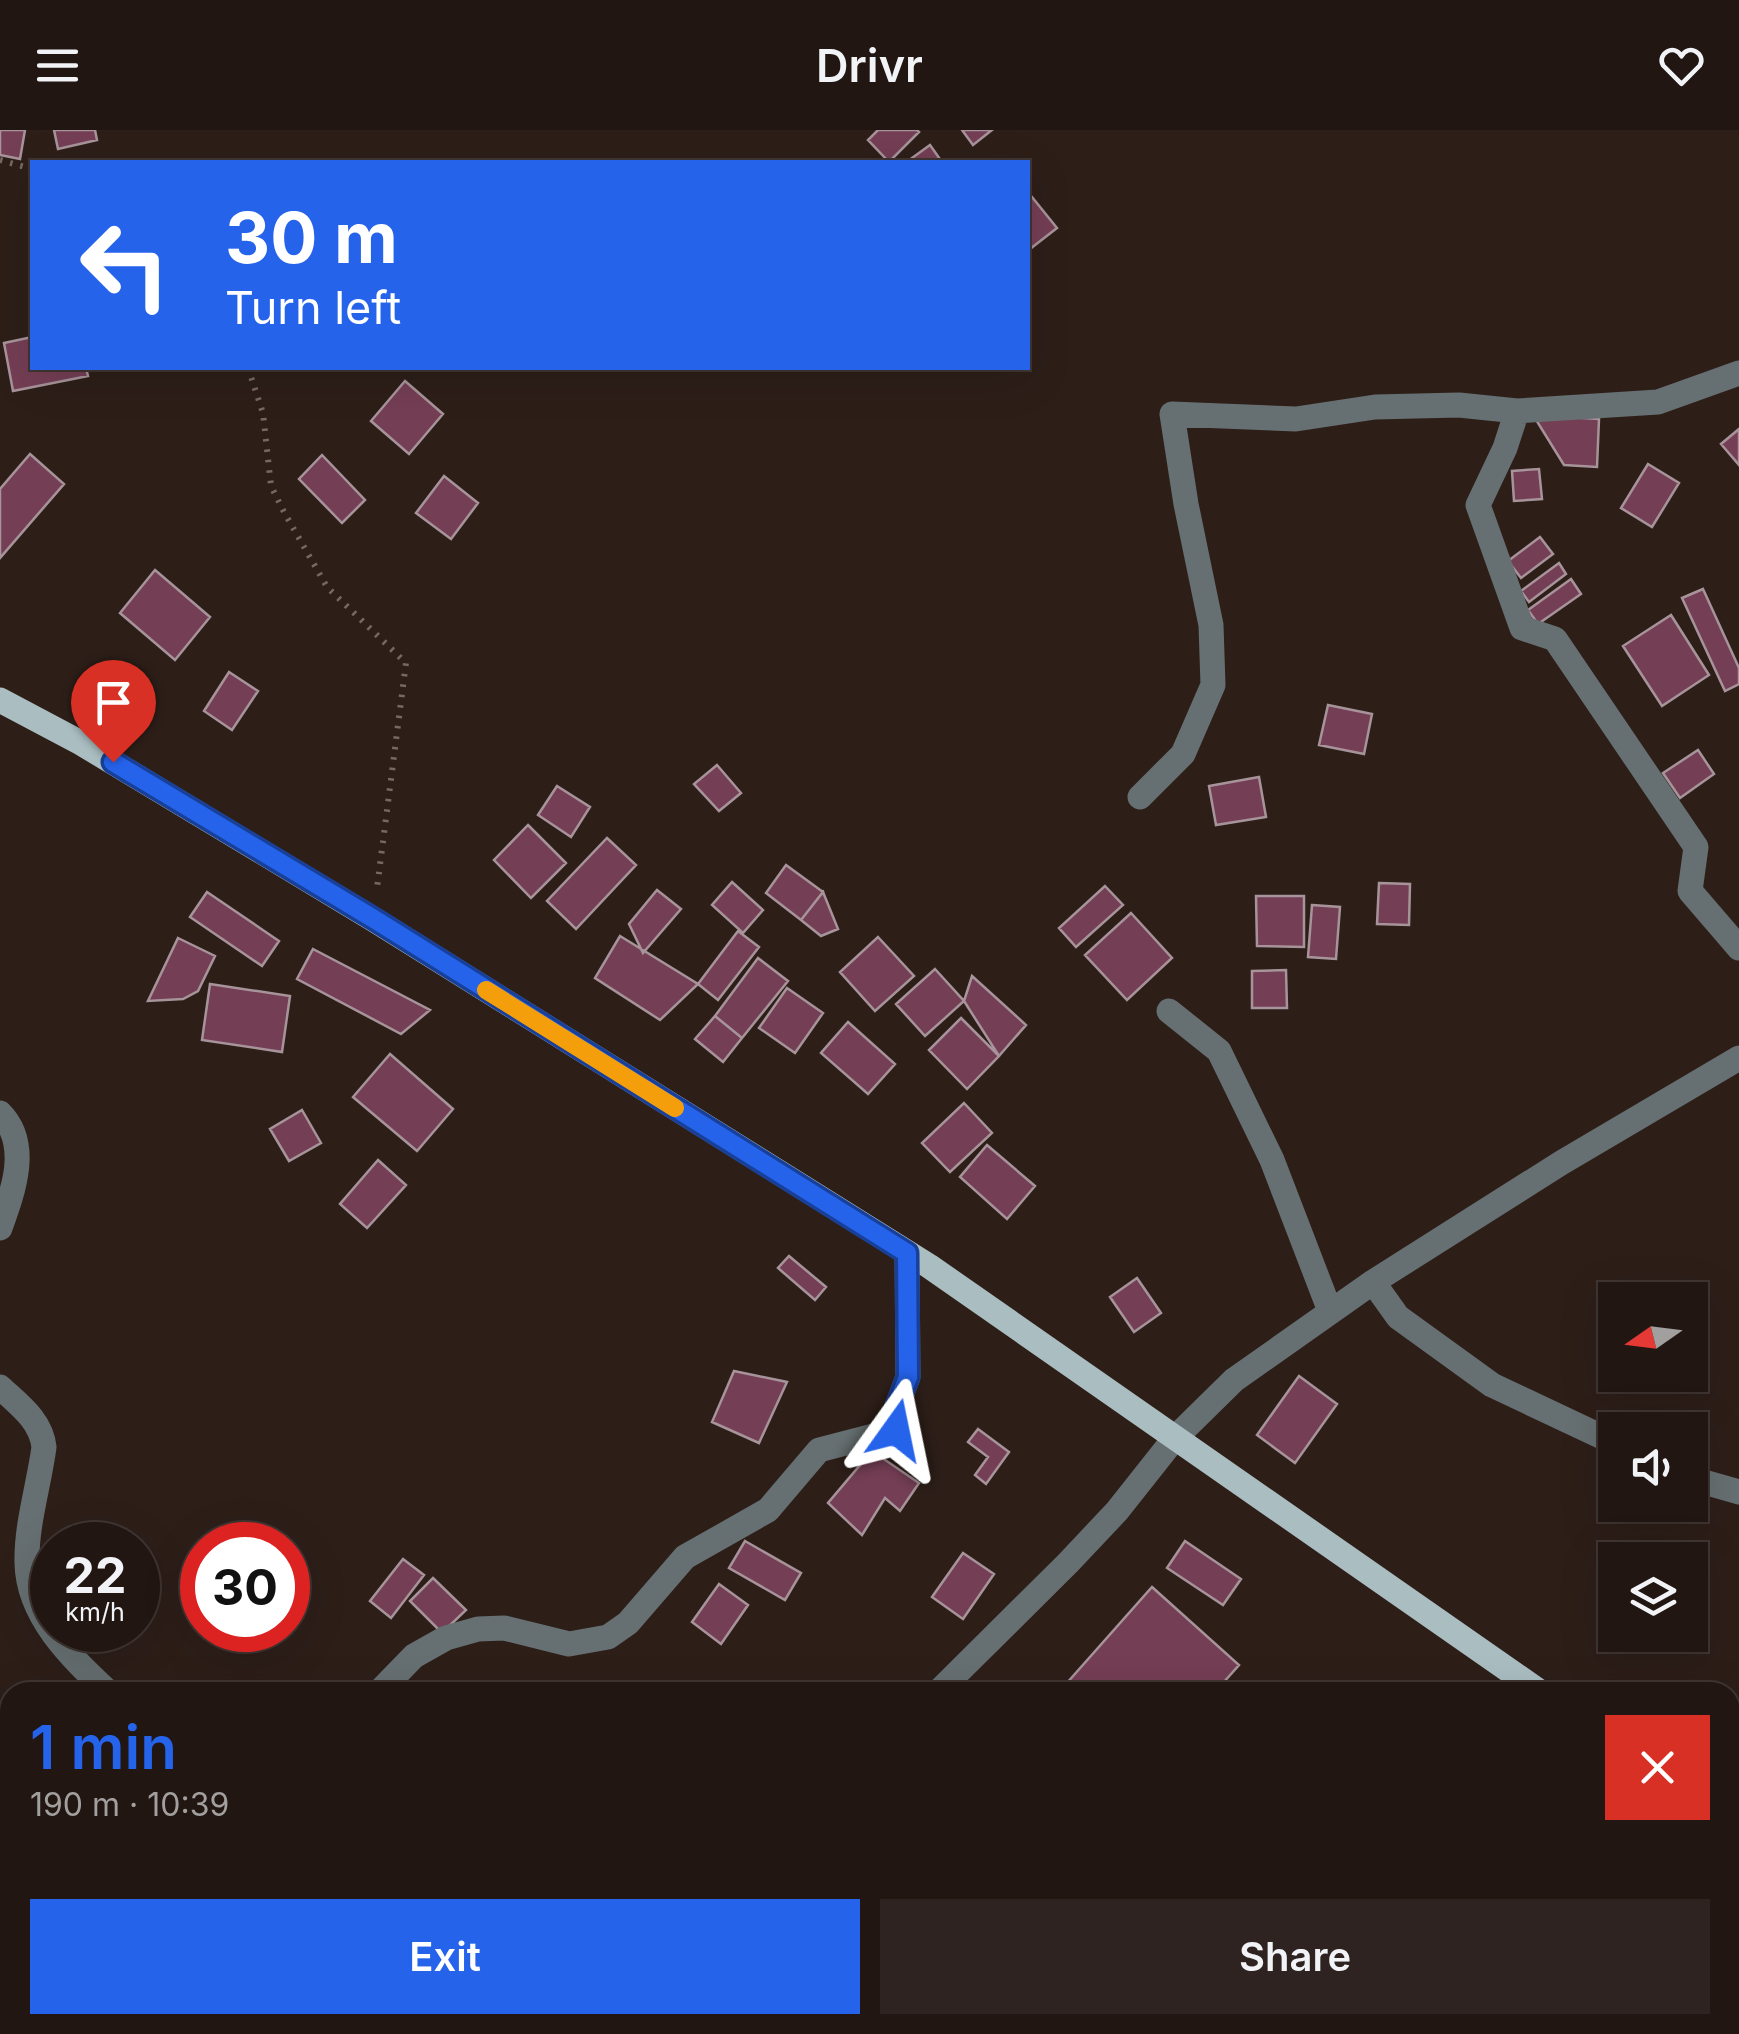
<!DOCTYPE html>
<meta charset="utf-8">
<style>
:root{--surface:#221612;--page:#2e2320;--text:#f1f3f6;--muted:#a29f9f;--line:#3f3532;--accent:#2563eb}
body{margin:0;font-family:Inter,sans-serif;background:var(--page);color:var(--text);height:100vh;display:flex;flex-direction:column;font-size:38px;white-space:nowrap}
*{box-sizing:border-box;margin:0}
p{font-size:32px;color:var(--muted)}
.icon{flex:none;width:55px;height:55px;fill:none;stroke:currentColor;stroke-width:2;stroke-linecap:round;stroke-linejoin:round}
.map{position:relative;flex:1;overflow:hidden}
.sheet{position:absolute;left:0px;top:1552px;width:1740px;height:352px;display:flex;flex-direction:column;background:var(--surface);border-radius:30px 30px 0 0;box-shadow:0 10px 40px #0002,0 0 0 2px var(--line)}
.sheet>*{flex:none}
.banner{position:absolute;left:30px;top:30px;width:1000px;height:210px;border-radius:0px;box-shadow:0 10px 40px #0002,0 0 0 2px var(--line);background:#2563eb;color:#fff;overflow:hidden}
.needle{width:65px;rotate:256deg}
.fabs{position:absolute;left:1598px;top:1152px;display:grid;gap:20px}
.fabs a{display:grid;place-items:center;width:110px;height:110px;border-radius:0px;background:var(--surface);box-shadow:0 10px 40px #0002,0 0 0 2px var(--line);font-size:50px}
.speed{position:absolute;left:30px;top:1392px;display:flex;gap:20px;font-size:50px;font-weight:700;text-align:center}
.speed>*{display:grid;place-content:center;width:130px;height:130px;border-radius:50%;background:var(--surface);box-shadow:0 10px 40px #0002,0 0 0 2px var(--line);line-height:1}
.speed small{font-size:25px;font-weight:400}
.speed .limit{border:15px solid #d22;background:#fff;color:#111}
.pin{position:absolute;display:grid;place-items:center;width:85px;height:85px;color:#fff;margin:-102px -42px;border-radius:50% 50% 50% 0;rotate:-45deg;box-shadow:0 0 10px #0007}
.pin .icon{rotate:45deg}
.me{position:absolute;width:110px;margin:-55px;rotate:12deg;stroke-linejoin:round;filter:drop-shadow(0 0 8px #0008)}
.turn{display:flex;align-items:center;gap:35px;height:210px;padding:0 30px;font-size:45px}
.turn .icon{width:130px;height:130px;stroke-width:2.5}
.turn b{display:block;font-size:70px;line-height:85px}
.round{display:grid;place-items:center;flex:none;width:105px;height:105px;border-radius:0px;background:var(--page)}
.headline{display:flex;align-items:center;justify-content:space-between;height:170px;padding:0 30px}
h1{font-size:60px;font-weight:600;line-height:75px;color:var(--accent)}
.cta{display:flex;gap:20px;margin-top:auto;padding:20px 30px}
.cta a{flex:1;height:115px;border-radius:0px;background:var(--accent);color:#fff;font-size:40px;font-weight:600;line-height:115px;text-align:center}
.cta a+a{background:var(--page);color:var(--text)}
header{display:flex;justify-content:space-between;align-items:center;height:130px;padding:0 30px;background:var(--surface);font-size:45px;font-weight:600}
.map>svg:first-child{display:block}
</style>
<header><svg class="icon" aria-label="menu" viewBox="0 0 24 24"><path d="M4 6h16M4 12h16M4 18h16"/></svg>Drivr<svg class="icon" aria-label="heart" viewBox="0 0 24 24"><path d="M12 20l-8-8c-3-5 5-10 8-4 3-6 11-1 8 4z"/></svg></header>
<div class="map">
<svg width="1739" height="1904" viewBox="0 0 1739 1904">
<rect width="100%" height="100%" fill="#2d1e18"/>
<path fill="#743e54" stroke="#a7939a" stroke-width="2.5" d="M0,0h25l-5,29 -20,-4z
M54,0h41l2,10 -39,9z
M878,0h39l2,2 -30,30 -21,-22z
M962,0h30l-19,15z
M930,15l12,17h-27l-3,-4z
M1032,67l25,31 -27,21 -2,-48z
M32,207v31h54l2,8 -75,15 -9,-48z
M405,251l38,33 -34,40 -38,-33z
M1533,285l66,4 -2,48 -33,-2z
M1739,299v36l-18,-21z
M30,324l34,30 -64,74v-69z
M322,325l43,45 -23,23 -43,-44z
M1648,334l31,19 -27,44 -31,-19z
M1539,339l3,30 -28,2 -2,-30z
M444,346l34,27 -27,36 -35,-26z
M1540,407l13,17 -32,24 -13,-17z
M1559,433l7,11 -37,28 -8,-11z
M155,440l55,47 -35,43 -55,-47z
M1571,449l10,15 -43,30 -10,-14z
M1703,459l36,79v16l-14,7 -43,-93z
M1671,485l38,60 -47,31 -39,-60z
M229,542l29,19 -26,39 -28,-19z
M1328,575l44,9 -8,40 -45,-9z
M1698,620l16,24 -34,24 -17,-25z
M717,635l24,28 -22,18 -25,-27z
M1259,647l7,40 -50,8 -7,-39z
M557,656l33,21 -19,30 -33,-22z
M528,695l38,38 -35,35 -37,-38z
M607,708l29,27 -60,64 -29,-28z
M786,735l37,27 -22,28 -35,-27z
M732,752l31,28 -20,23 -31,-28z
M1379,753l31,1 -1,41 -32,-1z
M1105,756l18,19 -47,42 -17,-19z
M657,760l24,19 -38,44 -14,-29z
M207,762l72,49 -17,25 -72,-49z
M823,762l15,37 -17,7 -20,-16z
M1256,766h48v51l-47,-1z
M1312,775l28,2 -4,52 -28,-2z
M1131,783l41,45 -45,42 -42,-45z
M738,801l21,16 -41,53 -20,-16z
M620,806l78,48 -38,36 -65,-42z
M878,807l36,39 -39,35 -35,-39z
M178,808l37,18 -17,35 -15,8 -35,2z
M313,819l117,61 -29,24 -104,-55z
M758,828l30,23 -46,57 -27,-22z
M935,839l29,32 -39,35 -29,-32z
M1286,840l1,38h-35v-37z
M972,846l54,49 -27,31 -35,-55z
M210,854l80,12 -8,56 -80,-12z
M787,858l36,25 -28,40 -36,-25z
M715,886l27,22 -19,24 -28,-23z
M961,888l38,38 -32,33 -38,-39z
M848,892l47,42 -27,30 -47,-41z
M390,924l63,55 -36,42 -64,-54z
M964,973l28,30 -42,39 -28,-29z
M302,980l19,33 -32,18 -19,-32z
M987,1015l48,41 -28,33 -47,-42z
M378,1030l28,25 -39,43 -27,-24z
M789,1126l37,31 -11,13 -37,-32z
M1137,1148l24,35 -27,19 -24,-35z
M734,1241l53,11 -28,61 -47,-21z
M1299,1246l38,28 -42,59 -38,-28z
M978,1299l31,23 -23,32 -11,-9 13,-18 -20,-15z
M872,1321l47,32 -19,28 -15,-13 -23,37 -34,-32z
M745,1411l56,32 -16,27 -56,-32z
M1185,1411l56,38 -18,26 -56,-37z
M963,1423l31,21 -31,45 -31,-22z
M403,1429l21,16 -33,43 -21,-17z
M433,1448l33,32 -24,23 -32,-32z
M719,1454l29,21 -27,39 -29,-22z
M1152,1457l87,78 -24,27h-138l-11,-8z
M10,1788v26l-10,-14v-5z
M0,1800l10,14v34l-10,7z
M10,1869v26h13l-10,7 -13,-18v-8z
M124,1895h34l12,9h-47l-4,-3z
M223,1895h49l-8,9h-43l-3,-3z
M825,1895h88l-7,9h-88z"/>
<g fill="none" stroke-linecap="round" stroke-linejoin="round">
<path stroke="#766863" stroke-width="6" stroke-dasharray="2.5 8" stroke-linecap="butt" d="M0,30l32,9
M248,238l15,45 8,73 13,26 43,75 79,76 -29,225"/>
<path stroke="#666f71" stroke-width="25" d="M1739,243l-81,29 -141,9 -12,37 -27,57 44,123 33,11 141,208 -6,44 49,57
M1140,667l43,-43 30,-69 -2,-60 -25,-121 -14,-90 124,5 79,-12 84,-2 58,6
M1169,881l50,40 53,109 58,151
M0,983c31,31 13,79 0,115
M1373,1152l25,35 94,68 123,58
M0,1257c19,18 41,33 44,60 -5,38 -18,78 -17,116 1,54 45,95 81,129
M1690,1348l49,14
M379,1562l35,-36 32,-18 32,-9 26,-1 65,16 39,-7 20,-14 57,-66 83,-47 51,-60 77,-20v-21l12,-32 -1,-124
M938,1562l130,-129 49,-52 57,-72 60,-59 139,-98 188,-119 178,-105
M1730,1886l9,-6
M502,1895l9,9
M717,1904l4,-9
M1703,1904l13,-9"/>
<path stroke="#aabdc1" stroke-width="25" d="M0,570l81,43 292,176 556,347 611,426
M1730,1696l9,6"/>
</g>
<g fill="none" stroke-linecap="round" stroke-linejoin="round">
<defs>
<path id="route" d="M113,632l261,157 533,334 1,124 -12,32v21"/>
</defs>
<use href="#route" stroke="#184099" stroke-width="25"/>
<use href="#route" stroke="#2563eb" stroke-width="18"/>
<path stroke="#f59e0b" stroke-width="18" d="M486,860l189,118"/>
</g>
</svg>
<div class="fabs">
<a><svg class="needle" viewBox="-14 -14 28 28"><path d="M0-13l5 13h-10z" fill="#e53935"/><path d="M0 13l5-13h-10z" fill="#a29f9f"/></svg></a>
<a><svg class="icon" aria-label="sound" viewBox="0 0 24 24"><path d="M4 9h4l5-4v14l-5-4H4zM17 9q2 3 0 6"/></svg></a>
<a><svg class="icon" aria-label="layers" viewBox="0 0 24 24"><path d="M12 4l9 5-9 5-9-5zM3 14l9 5 9-5"/></svg></a>
</div>
<div class="speed"><div>22<small>km/h</small></div><div class="limit">30</div></div>
<div class="pin" style="left:113px;top:632px;background:#d93025"><svg class="icon" aria-label="arrive" viewBox="0 0 24 24"><path d="M6 21V4h12l-3 4 3 4H6"/></svg></div>
<svg class="me" style="left:896px;top:1300px" viewBox="-20 -20 40 40"><path d="M0-17L14 15 0 8-14 15z" fill="#2563eb" stroke="#fff" stroke-width="4"/></svg>
<div class="banner">
<div class="turn"><svg class="icon" aria-label="left" viewBox="0 0 24 24"><path d="M17 20v-9H6M10 6l-5 5 5 5"/></svg><div><b>30 m</b>Turn left</div></div>
</div>
<section class="sheet">
<div class="headline"><div><h1>1 min</h1><p>190 m · 10:39</p></div><a class="round" style="background:#d93025;color:#fff"><svg class="icon" aria-label="close" viewBox="0 0 24 24"><path d="M6 6l12 12M18 6L6 18"/></svg></a></div>
<div class="cta"><a>Exit</a><a>Share</a></div>
</section>
</div>
